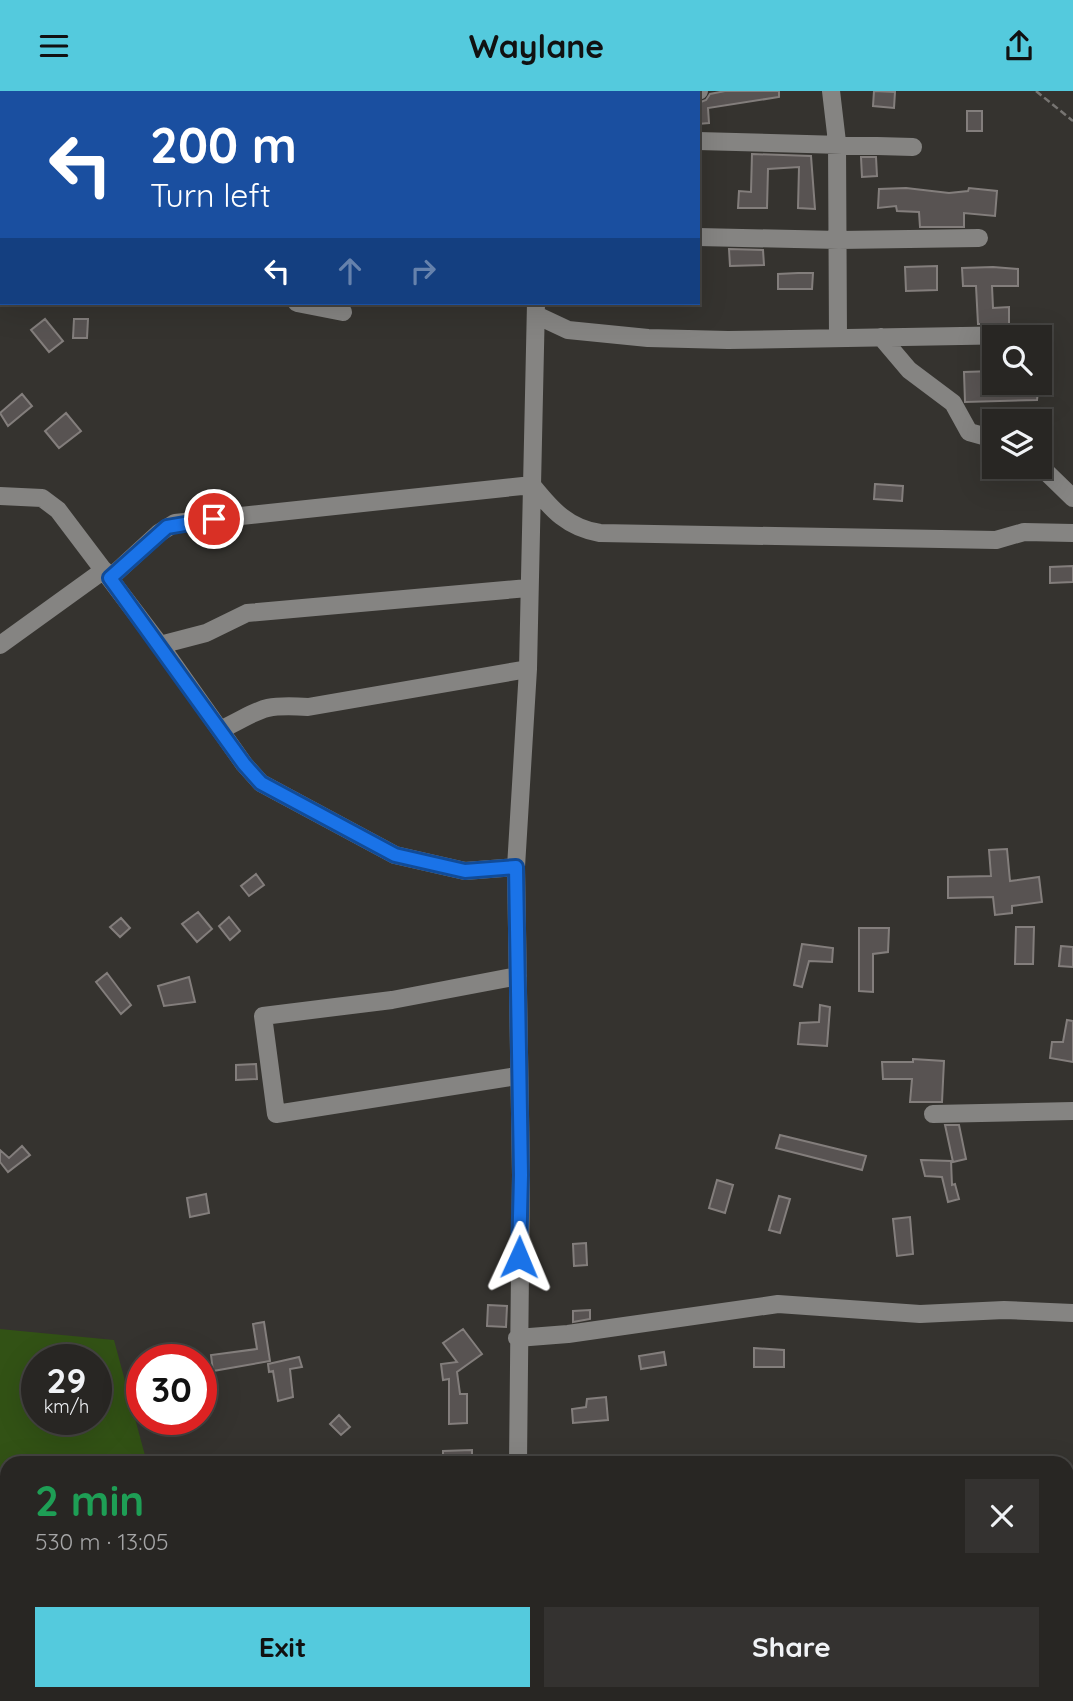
<!DOCTYPE html>
<meta charset="utf-8">
<style>
:root{--surface:#282623;--page:#343230;--text:#f1f3f6;--muted:#a5a5a6;--line:#444341;--accent:#54cadd}
body{margin:0;font-family:Quicksand,sans-serif;background:var(--page);color:var(--text);height:100vh;display:flex;flex-direction:column;font-size:26px;white-space:nowrap}
*{box-sizing:border-box;margin:0}
p{font-size:23px;color:var(--muted)}
.icon{flex:none;width:38px;height:38px;fill:none;stroke:currentColor;stroke-width:2;stroke-linecap:round;stroke-linejoin:round}
.map{position:relative;flex:1;overflow:hidden}
.panel{position:absolute;left:0px;top:1365px;width:1074px;height:245px;display:flex;flex-direction:column;background:var(--surface);border-radius:21px 21px 0 0;box-shadow:0 7px 28px #0002,0 0 0 2px var(--line)}
.panel>*{flex:none}
.guide{position:absolute;left:0px;top:0px;width:700px;height:214px;box-shadow:0 7px 28px #0002,0 0 0 2px var(--line);background:#1a4fa0;color:#fff;overflow:hidden}
.fabs{position:absolute;left:982px;top:234px;display:grid;gap:14px}
.fabs a{display:grid;place-items:center;width:70px;height:70px;border-radius:0px;background:var(--surface);box-shadow:0 7px 28px #0002,0 0 0 2px var(--line);font-size:35px}
.speed{position:absolute;left:21px;top:1253px;display:flex;gap:14px;font-size:35px;font-weight:700;text-align:center}
.speed>*{display:grid;place-content:center;width:91px;height:91px;border-radius:50%;background:var(--surface);box-shadow:0 7px 28px #0002,0 0 0 2px var(--line);line-height:1}
.speed small{font-size:18px;font-weight:400}
.speed .limit{border:10px solid #d22;background:#fff;color:#111}
.pin{position:absolute;display:grid;place-items:center;width:60px;height:60px;color:#fff;margin:-30px;border:4px solid #fff;border-radius:50%;box-shadow:0 2px 7px #0007}
.me{position:absolute;width:77px;margin:-38px;rotate:1deg;stroke-linejoin:round;filter:drop-shadow(0 0 5px #0008)}
.turn{display:flex;align-items:center;gap:24px;height:147px;padding:0 35px;font-size:32px}
.turn .icon{width:91px;height:91px;stroke-width:2.5}
.turn b{display:block;font-size:49px;line-height:60px}
.lanes{display:flex;align-items:center;height:66px;padding:0 35px;background:#0003;justify-content:center;gap:35px;direction:ltr}
.lanes .off{opacity:.35}
.round{display:grid;place-items:center;flex:none;width:74px;height:74px;border-radius:0px;background:var(--page)}
.summary{display:flex;align-items:center;justify-content:space-between;height:119px;padding:0 35px}
h1{font-size:42px;font-weight:800;line-height:52px;color:#1e9e55}
.primary-button{display:flex;gap:14px;margin-top:auto;padding:14px 35px}
.primary-button a{flex:1;height:80px;border-radius:0px;background:var(--accent);color:#111;font-size:28px;font-weight:800;line-height:80px;text-align:center}
.primary-button a+a{background:var(--page);color:var(--text)}
header{display:flex;justify-content:space-between;align-items:center;height:91px;padding:0 35px;background:var(--accent);color:#111;font-size:32px;font-weight:800}
.map>svg:first-child{display:block}
</style>
<header><svg class="icon" aria-label="menu" viewBox="0 0 24 24"><path d="M4 6h16M4 12h16M4 18h16"/></svg>Waylane<svg class="icon" aria-label="share" viewBox="0 0 24 24"><path d="M12 15V3M7 8l5-5 5 5M5 13v7h14v-7"/></svg></header>
<div class="map">
<svg width="1073" height="1610" viewBox="0 0 1073 1610">
<rect width="100%" height="100%" fill="#35332f"/>
<path fill="#325215" fill-rule="evenodd" d="M0,1238l114,11 33,123h-140v231h183l1,7h-191zM37,1269h59v59h-59z"/>
<path fill="#585352" stroke="#837e7c" stroke-width="2" d="M725,0h54v6l-71,11 1,15 -11,1v-21l8,-3 4,-6z
M874,0l21,1 -1,16 -21,-2z
M967,20h15v20h-15z
M752,63l59,2 4,53 -17,-1 1,-41 -31,2 -1,39h-29l1,-17 12,1z
M861,66h15l1,19 -15,1z
M906,97l43,5 19,-2 1,-3 28,3 -2,25 -31,-3v14h-44l-1,-15 -22,-1 -1,-5 -18,2 1,-19z
M729,158l34,1 1,15 -34,1z
M937,175v24l-31,1 -1,-24z
M993,176l25,2v17h-26l1,22 16,-1v17h-31l-2,-38h-13l-1,-18z
M798,182h15l-1,16h-34v-15z
M45,228l18,22 -14,11 -18,-22z
M74,228h14l-1,19h-14z
M994,280v13l45,-1 -2,17 -72,2 -1,-30z
M22,303l10,12 -24,20 -8,-13z
M66,322l15,18 -22,17 -14,-17z
M875,393l28,2 -1,15 -28,-2z
M1073,475v16l-23,1v-16z
M1007,758l3,32 29,-4 3,25 -30,4v7l-17,2 -2,-18 -45,1v-21l43,-1 -2,-26z
M256,783l8,11 -15,11 -8,-10z
M198,821l14,17 -15,13 -15,-18z
M229,826l11,14 -10,9 -11,-14z
M121,827l9,10 -10,9 -10,-10z
M1016,836h18l-1,37h-18z
M859,837h30l-1,24 -15,2v38l-14,-1z
M802,853l31,4 -1,14 -23,-1 -7,26 -8,-2z
M1061,855l12,1v20l-14,-1z
M107,882l24,32 -10,9 -25,-32z
M189,886l6,25 -31,4 -6,-20z
M820,914l10,2 -3,39 -29,-2 2,-21 19,-1z
M1067,929l6,1v41l-23,-4 2,-16h11z
M913,968l31,2 -2,41h-32l2,-23h-29l-1,-17h31z
M256,973l1,15 -21,1v-15z
M945,1034h14l7,34 -13,3z
M780,1044l86,21 -4,14 -86,-22z
M22,1055l8,9 -22,17 -8,-10v-12l9,8z
M921,1069l30,1 1,24 3,-1 4,15 -11,3 -6,-25 -17,-1z
M717,1089l16,5 -8,28 -16,-5z
M206,1103l3,19 -19,4 -3,-19z
M779,1105l11,3 -10,34 -11,-3z
M910,1126l3,37 -16,2 -4,-37z
M586,1152l1,22 -13,1 -1,-22z
M488,1214l19,1 -1,21 -19,-1z
M590,1219v9l-17,3v-11z
M264,1231l6,39 -57,10 -2,-16 46,-6 -4,-25z
M463,1238l19,25 -25,18 3,22h7v29l-18,1v-45l-6,1 -2,-16 16,-2 -14,-19z
M754,1257l30,2v17h-30z
M664,1261l2,13 -25,4 -2,-13z
M299,1266l3,10 -12,2 3,28 -15,4 -5,-30 -4,1 -1,-8z
M606,1306l2,23 -35,3 -1,-14 14,-2 1,-8z
M339,1324l11,12 -9,8 -11,-11z
M472,1359v13h-29v-12z"/>
<g fill="none" stroke-linecap="round" stroke-linejoin="round">
<path stroke="#777572" stroke-width="2.5" stroke-dasharray="7 3.5" stroke-linecap="butt" d="M1036,0l37,30"/>
<path stroke="#858482" stroke-width="18" d="M16,0v2
M576,0l1,2
M831,0l6,51 1,196
M536,2v-2
M690,2l9,-2
M698,50l215,6
M698,146l141,3 140,-2
M297,212l46,9
M536,224l32,15 80,8 80,2 295,-5
M881,246l28,33 44,33 16,29 25,7
M1040,375l33,32
M0,405l42,2 16,12 102,135 84,119 17,19 134,72 70,16 51,-4
M110,487l49,-45 16,-10 357,-38c20,25 36,43 68,48l396,7 28,-8 49,1
M0,554l104,-75
M160,554l46,-12 41,-20 281,-25
M220,639c42,-20 38,-26 88,-23l220,-38
M517,985l-241,38 -13,-98 129,-16 126,-24
M933,1023l140,-3
M517,1247l51,-4 210,-30 142,10 84,-4 69,3
M518,1372l3,-288 -5,-308 12,-198 8,-366
M518,1610v-7"/>
</g>
<g fill="none" stroke-linecap="round" stroke-linejoin="round">
<defs>
<path id="route" d="M214,428l-47,8 -57,51 134,186 17,19 134,72 70,16 51,-4 5,308 -2,82"/>
</defs>
<use href="#route" stroke="#114b97" stroke-width="18"/>
<use href="#route" stroke="#1a73e8" stroke-width="12"/>
</g>
</svg>
<div class="fabs">
<a><svg class="icon" aria-label="search" viewBox="0 0 24 24"><circle cx="10" cy="10" r="6"/><path d="M15 15l6 6"/></svg></a>
<a><svg class="icon" aria-label="layers" viewBox="0 0 24 24"><path d="M12 4l9 5-9 5-9-5zM3 14l9 5 9-5"/></svg></a>
</div>
<div class="speed"><div>29<small>km/h</small></div><div class="limit">30</div></div>
<div class="pin" style="left:214px;top:428px;background:#d93025"><svg class="icon" aria-label="arrive" viewBox="0 0 24 24"><path d="M6 21V4h12l-3 4 3 4H6"/></svg></div>
<svg class="me" style="left:519px;top:1166px" viewBox="-20 -20 40 40"><path d="M0-17L14 15 0 8-14 15z" fill="#1a73e8" stroke="#fff" stroke-width="4"/></svg>
<div class="guide">
<div class="turn"><svg class="icon" aria-label="left" viewBox="0 0 24 24"><path d="M17 20v-9H6M10 6l-5 5 5 5"/></svg><div><b>200 m</b>Turn left</div></div>
<div class="lanes"><svg class="icon" aria-label="left" viewBox="0 0 24 24"><path d="M17 20v-9H6M10 6l-5 5 5 5"/></svg><svg class="icon off" aria-label="ahead" viewBox="0 0 24 24"><path d="M12 20V5M6 11l6-6 6 6"/></svg><svg class="icon off" aria-label="right" viewBox="0 0 24 24"><path d="M7 20v-9h11M14 6l5 5-5 5"/></svg></div>
</div>
<section class="panel">
<div class="summary"><div><h1>2 min</h1><p>530 m · 13:05</p></div><a class="round"><svg class="icon" aria-label="close" viewBox="0 0 24 24"><path d="M6 6l12 12M18 6L6 18"/></svg></a></div>
<div class="primary-button"><a>Exit</a><a>Share</a></div>
</section>
</div>
